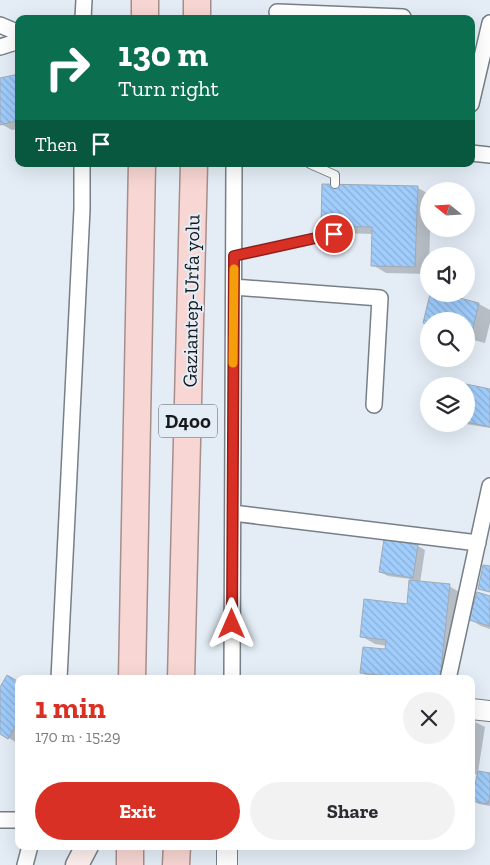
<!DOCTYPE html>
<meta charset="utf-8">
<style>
:root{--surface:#fff;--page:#f2f2f3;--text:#2b2b33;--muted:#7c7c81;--accent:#d93025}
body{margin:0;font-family:"Zilla Slab",serif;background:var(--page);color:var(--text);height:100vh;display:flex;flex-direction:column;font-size:19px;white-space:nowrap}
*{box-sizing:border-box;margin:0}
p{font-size:16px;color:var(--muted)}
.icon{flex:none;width:28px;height:28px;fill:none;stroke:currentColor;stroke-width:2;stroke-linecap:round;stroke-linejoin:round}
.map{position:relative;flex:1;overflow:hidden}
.side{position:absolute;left:15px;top:675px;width:460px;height:175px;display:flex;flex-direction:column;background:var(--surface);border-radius:10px;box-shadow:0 5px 20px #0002}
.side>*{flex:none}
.top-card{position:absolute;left:15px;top:15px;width:460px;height:152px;border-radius:10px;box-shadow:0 5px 20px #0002;background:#0b6e4f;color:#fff;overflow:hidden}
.needle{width:32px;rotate:288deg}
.fabs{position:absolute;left:420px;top:182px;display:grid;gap:10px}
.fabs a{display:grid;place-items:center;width:55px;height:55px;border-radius:50%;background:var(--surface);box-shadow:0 5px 20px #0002;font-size:25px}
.pin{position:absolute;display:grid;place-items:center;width:42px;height:42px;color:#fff;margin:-21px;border:2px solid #fff;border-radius:50%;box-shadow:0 1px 5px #0007}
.me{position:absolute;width:55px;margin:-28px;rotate:0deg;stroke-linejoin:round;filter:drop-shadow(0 0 4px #0008)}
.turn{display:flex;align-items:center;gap:18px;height:105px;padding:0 20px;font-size:22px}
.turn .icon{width:65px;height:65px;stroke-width:2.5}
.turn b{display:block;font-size:35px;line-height:42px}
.then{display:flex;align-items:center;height:48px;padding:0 20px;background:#0003;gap:10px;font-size:19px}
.round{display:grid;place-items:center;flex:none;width:52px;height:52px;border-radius:26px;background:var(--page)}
.overview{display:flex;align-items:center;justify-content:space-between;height:85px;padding:0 20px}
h1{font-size:30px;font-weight:800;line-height:38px;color:var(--accent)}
.primary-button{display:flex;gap:10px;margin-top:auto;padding:10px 20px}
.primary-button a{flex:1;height:58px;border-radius:30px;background:var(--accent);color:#fff;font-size:20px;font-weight:800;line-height:58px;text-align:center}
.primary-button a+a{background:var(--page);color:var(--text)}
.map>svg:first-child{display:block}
</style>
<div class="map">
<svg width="490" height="865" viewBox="0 0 490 865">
<defs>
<pattern id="building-back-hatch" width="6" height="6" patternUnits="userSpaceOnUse" patternTransform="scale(1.25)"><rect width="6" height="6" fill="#a0cdfc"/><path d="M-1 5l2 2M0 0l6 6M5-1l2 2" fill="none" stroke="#89afd8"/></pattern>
</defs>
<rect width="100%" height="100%" fill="#e4edf6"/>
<path fill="#0003" d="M19,75v54l-7,1 -11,-6 -1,-45z
M418,188l11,6v35h1l-1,45 -43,-1 -13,-8v-31l-37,-1 -14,-8z
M431,294h8l40,10 11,6v13l-5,20 -19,-5v-17h-37v5l-5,-3z
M457,384l33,7v37l-24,-4v-38h-10z
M418,546l7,4 -5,33 29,3 14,8 -8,85h-83l-11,-7 25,-22 1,-4 -12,-2 -14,-8 47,-31 2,-26 -22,-3 -8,-4z
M490,597v32l-9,-3 -10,-6z
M19,683v61l-19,-11v-43z
M471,720l14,7 -7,45 12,3v31l-11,-2 -7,-4 6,-25 -7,-1z"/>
<path fill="url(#building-back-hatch)" stroke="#a2aab3" d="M19,74v46l-19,5v-47z
M322,184l96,2 -3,81 -44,-1 1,-39 -51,-1z
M430,294h14l35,9 -8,33 -5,-1v-14h-37v4l-6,-2z
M456,382l34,7v38l-24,-5v-36h-11z
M384,539l34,6 -5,33 -34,-6z
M483,565l7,1v26l-12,-3z
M409,580l41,4 -10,95h-23l-57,-6 3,-26 22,2 1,-9 -26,-3 4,-38 43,5z
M477,592l13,4v30l-21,-6z
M7,675l12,7v38l-11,19 -8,-5v-47z
M478,771l12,2v23l-2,8 -17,-3z"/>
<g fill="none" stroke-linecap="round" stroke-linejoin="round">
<defs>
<path id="service" d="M310,164l25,11v9
M234,256l100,-22 1,-8"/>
<path id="minor" d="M277,12l126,5
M83,19l1,-19
M0,25l19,8
M0,47l19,-6
M471,104l19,-81
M471,153l19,2
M234,287l146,11 -6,107
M233,513l245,30
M59,679l23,-470v-45
M232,679l2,-515
M448,679l42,-193
M0,820h19
M25,865l5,-19"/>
<path id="tertiary" d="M471,709l19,2
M227,865v-19"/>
<path id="secondary" d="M77,865l10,-19"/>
<path id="trunk" d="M145,19v-19
M197,19v-19
M132,679l10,-515
M181,679l13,-515
M130,865v-19
M176,865l1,-19"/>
</defs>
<use href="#service" stroke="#777f87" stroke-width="10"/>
<use href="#minor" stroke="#777f87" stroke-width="18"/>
<use href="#tertiary" stroke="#777f87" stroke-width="22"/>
<use href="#secondary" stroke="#777f87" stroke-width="25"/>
<use href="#trunk" stroke="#a78d8c" stroke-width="29"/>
<use href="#service" stroke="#fff" stroke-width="8"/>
<use href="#minor" stroke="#fff" stroke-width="15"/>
<use href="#tertiary" stroke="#fff" stroke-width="20"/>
<use href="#secondary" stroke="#fcefee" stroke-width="22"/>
<use href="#trunk" stroke="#f7d6d3" stroke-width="26"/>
</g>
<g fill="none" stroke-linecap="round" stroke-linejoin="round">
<defs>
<path id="route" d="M232,624l2,-368 100,-22"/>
</defs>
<use href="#route" stroke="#8d1f18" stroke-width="12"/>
<use href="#route" stroke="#d93025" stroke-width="9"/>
<path stroke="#f59e0b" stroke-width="9" d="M233,363l1,-94"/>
</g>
<g text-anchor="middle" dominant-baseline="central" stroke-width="4" stroke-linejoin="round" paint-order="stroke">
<rect fill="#e4edf6" stroke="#54595e" stroke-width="1" x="159" y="404.5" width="58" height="33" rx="4"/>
<g font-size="19" font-weight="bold" fill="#171a1d">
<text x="188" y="421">D400</text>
</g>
<g font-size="20" fill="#171a1d" stroke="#e4edf6">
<text transform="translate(191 301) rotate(-89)">Gaziantep-Urfa yolu</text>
</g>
</g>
</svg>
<div class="fabs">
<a><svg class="needle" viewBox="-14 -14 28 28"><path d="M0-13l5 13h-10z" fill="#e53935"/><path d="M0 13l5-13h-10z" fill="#7c7c81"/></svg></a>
<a><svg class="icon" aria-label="sound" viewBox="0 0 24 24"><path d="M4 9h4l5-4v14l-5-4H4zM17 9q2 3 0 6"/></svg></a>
<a><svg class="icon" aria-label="search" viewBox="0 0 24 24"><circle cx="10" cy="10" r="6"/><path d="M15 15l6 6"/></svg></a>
<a><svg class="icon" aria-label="layers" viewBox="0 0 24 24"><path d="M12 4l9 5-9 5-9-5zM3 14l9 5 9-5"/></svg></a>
</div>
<div class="pin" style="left:334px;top:234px;background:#d93025"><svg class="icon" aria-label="arrive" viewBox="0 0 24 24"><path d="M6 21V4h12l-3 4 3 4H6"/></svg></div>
<svg class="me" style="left:232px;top:624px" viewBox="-20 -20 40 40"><path d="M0-17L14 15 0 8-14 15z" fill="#d93025" stroke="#fff" stroke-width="4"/></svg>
<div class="top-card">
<div class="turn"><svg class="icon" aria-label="right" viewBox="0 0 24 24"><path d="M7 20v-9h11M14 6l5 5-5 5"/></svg><div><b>130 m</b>Turn right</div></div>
<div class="then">Then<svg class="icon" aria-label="arrive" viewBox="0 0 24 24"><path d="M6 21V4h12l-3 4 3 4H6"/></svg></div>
</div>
<section class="side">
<div class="overview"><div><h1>1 min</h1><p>170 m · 15:29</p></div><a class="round"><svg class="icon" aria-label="close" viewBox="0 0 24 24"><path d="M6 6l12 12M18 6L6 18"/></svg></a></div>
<div class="primary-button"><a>Exit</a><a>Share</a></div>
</section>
</div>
